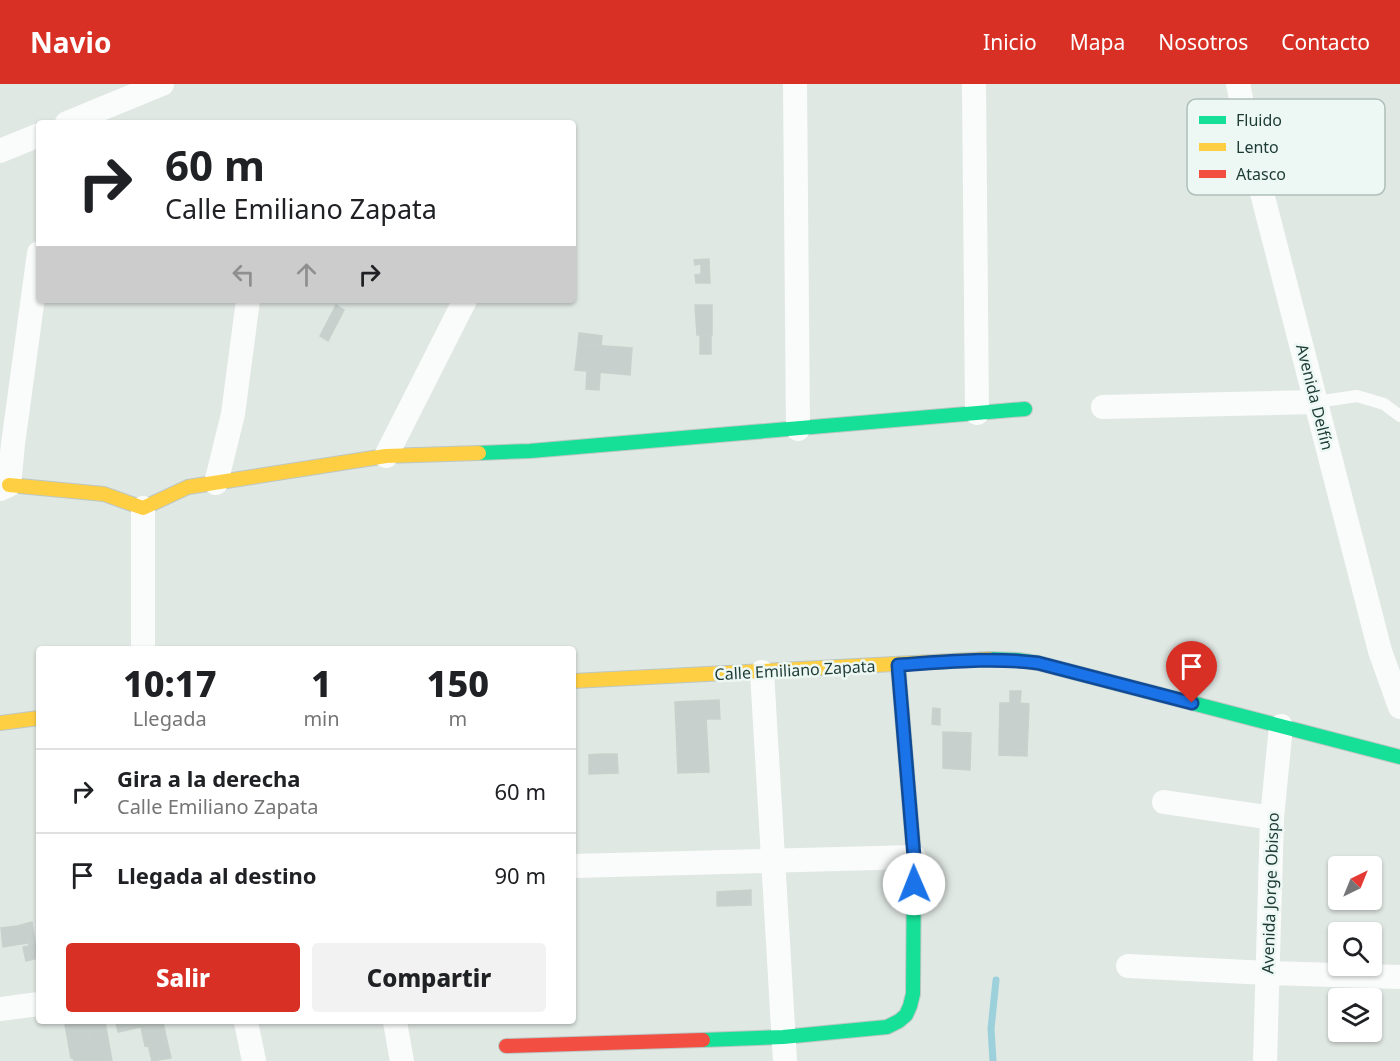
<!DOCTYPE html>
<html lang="es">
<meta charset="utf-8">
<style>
:root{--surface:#fff;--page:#f2f2f2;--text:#202124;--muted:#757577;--line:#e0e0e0;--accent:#d93025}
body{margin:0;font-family:"Noto Sans",sans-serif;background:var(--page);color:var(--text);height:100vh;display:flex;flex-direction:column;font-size:22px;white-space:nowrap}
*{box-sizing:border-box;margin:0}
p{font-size:20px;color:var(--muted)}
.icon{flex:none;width:33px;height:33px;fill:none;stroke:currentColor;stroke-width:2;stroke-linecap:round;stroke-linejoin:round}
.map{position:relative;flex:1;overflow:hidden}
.panel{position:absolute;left:36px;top:562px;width:540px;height:378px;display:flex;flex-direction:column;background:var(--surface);border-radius:6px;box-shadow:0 2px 4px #0004}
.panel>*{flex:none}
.hud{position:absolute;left:36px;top:36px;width:540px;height:183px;border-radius:6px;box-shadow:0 2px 4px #0004;background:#fff;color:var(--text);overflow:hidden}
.needle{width:39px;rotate:43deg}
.tools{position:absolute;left:1328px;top:772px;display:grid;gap:12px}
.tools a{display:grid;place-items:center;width:54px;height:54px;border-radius:6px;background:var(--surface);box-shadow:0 2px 4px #0004;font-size:30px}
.pin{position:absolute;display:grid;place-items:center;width:51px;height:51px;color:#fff;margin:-62px -26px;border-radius:50% 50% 50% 0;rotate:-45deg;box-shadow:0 0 6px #0007}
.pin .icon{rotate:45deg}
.me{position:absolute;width:66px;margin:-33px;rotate:359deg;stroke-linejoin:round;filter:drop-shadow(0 0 4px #0008)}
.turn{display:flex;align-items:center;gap:21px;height:126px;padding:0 30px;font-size:27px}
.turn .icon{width:78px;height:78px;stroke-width:2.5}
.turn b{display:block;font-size:42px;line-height:51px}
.lanes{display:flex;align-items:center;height:57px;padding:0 30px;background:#0003;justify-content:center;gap:30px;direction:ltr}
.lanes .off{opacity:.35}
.eta{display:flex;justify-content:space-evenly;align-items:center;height:102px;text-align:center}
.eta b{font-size:36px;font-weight:800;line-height:42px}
.cta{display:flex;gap:12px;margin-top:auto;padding:12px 30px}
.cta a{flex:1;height:69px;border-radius:6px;background:var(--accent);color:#fff;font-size:24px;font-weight:800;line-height:69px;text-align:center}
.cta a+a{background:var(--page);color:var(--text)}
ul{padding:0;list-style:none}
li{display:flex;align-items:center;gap:18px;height:84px;padding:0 30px;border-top:2px solid var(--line)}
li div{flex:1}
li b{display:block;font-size:22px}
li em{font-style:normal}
header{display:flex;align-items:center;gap:36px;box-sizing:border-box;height:84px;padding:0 30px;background:var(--accent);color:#fff}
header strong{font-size:28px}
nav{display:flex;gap:33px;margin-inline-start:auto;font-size:21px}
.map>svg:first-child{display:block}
</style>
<header>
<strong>Navio</strong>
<nav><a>Inicio</a><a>Mapa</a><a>Nosotros</a><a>Contacto</a></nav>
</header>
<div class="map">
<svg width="1400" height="977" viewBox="0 0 1400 977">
<rect width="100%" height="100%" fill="#e0e8e4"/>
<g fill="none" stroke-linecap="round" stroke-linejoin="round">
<path stroke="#9cd0da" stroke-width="7" d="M993,977l-2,-32 5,-49"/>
</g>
<path fill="#c8d0cd" stroke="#c9d1cd" stroke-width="1.5" d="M709,175l1,24h-14l-1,-8 6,-1v-10l-6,1 -1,-5z
M336,221l8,5 -16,31 -8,-5z
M695,221h17v30h-15z
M579,249l9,1 -1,11 -9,-1z
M588,250l14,2 -1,10 -14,-1z
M700,252h11v18h-11z
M578,260l54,4 -2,27 -55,-5z
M587,287l13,2 -1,17 -13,-1z
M1010,607h11l-1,12 9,1 -2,48 -28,-3 1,-46h10z
M719,616l1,19h-14l3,53 -31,1 -3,-71z
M933,624l7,1v16l-8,-1z
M943,648l28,1 -1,37 -27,-2z
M999,665l28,3v4l-28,-1z
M600,670h17l1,19 -29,1v-19z
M751,806v15l-34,1v-14z
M32,838l3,20 -14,2 -4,-18z
M17,842l4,18 -18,3 -2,-19z
M35,859l3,15 -12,3 -3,-14 6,-1v-2z
M87,938l7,39h-20l-1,-3h-2l-6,-33z
M87,938h18l7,39h-18z
M116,938h47l4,19 -22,5 -4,-19 -23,5z
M167,957l4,17 -19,3 -4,-16z"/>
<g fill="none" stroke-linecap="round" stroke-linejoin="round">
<defs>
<path id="fast" d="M479,369l51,-2 495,-42
M989,575l29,1 20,3 362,94
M703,956l80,-3 104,-10 12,-6 7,-6 4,-9 3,-12 1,-137 -16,-192"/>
<path id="slow" d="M9,401l95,9 39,14 45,-21 198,-31 93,-3
M573,597l416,-22
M0,639l39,-5"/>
<path id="jam" d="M506,962l197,-6"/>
</defs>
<use href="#fast" stroke="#bcc7c4" stroke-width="16"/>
<use href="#slow" stroke="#bcc7c4" stroke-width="16"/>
<use href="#jam" stroke="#bcc7c4" stroke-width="16"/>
<path stroke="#fafcfb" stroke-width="12" d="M1316,318l41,-6 27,8 16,12"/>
<path stroke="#fafcfb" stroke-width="24" d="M795,0l3,345
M974,0l3,329
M1238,0l17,82 125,485 20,56
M67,39l95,-39
M0,67l39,-16
M1103,323l213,-5
M386,372l79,-156
M216,399l17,-69 15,-114
M0,405l9,-4 4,-41 26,-191
M143,424v142
M762,588l23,389
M1164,718l108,16
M573,782l341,-9
M1128,882l139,7 133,4
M0,925l39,-5
M246,938l8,39
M395,938l7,39
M1265,977l7,-243 9,-92"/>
<use href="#fast" stroke="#16e098" stroke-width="14"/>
<use href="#slow" stroke="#ffcf43" stroke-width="14"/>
<use href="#jam" stroke="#f24e42" stroke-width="14"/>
</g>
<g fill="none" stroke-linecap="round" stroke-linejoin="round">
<defs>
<path id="route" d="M914,800v-27l-16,-192c47,-3 94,-8 140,-2l154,40"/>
</defs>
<use href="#route" stroke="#114b97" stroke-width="15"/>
<use href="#route" stroke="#1a73e8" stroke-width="10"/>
</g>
<g text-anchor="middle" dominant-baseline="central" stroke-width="5" stroke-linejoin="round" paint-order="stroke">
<g font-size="16" fill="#1d3b35" stroke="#edf7f3">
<text transform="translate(1315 313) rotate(76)">Avenida Delfín</text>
<text transform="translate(795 586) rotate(-3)">Calle Emiliano Zapata</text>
<text transform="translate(1270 809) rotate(-88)">Avenida Jorge Obispo</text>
</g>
</g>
<rect x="1187" y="15" width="198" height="96" rx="9" fill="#edf7f3" stroke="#afbfba" stroke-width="1.5"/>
<rect x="1199" y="32" width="27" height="8" fill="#16e098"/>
<rect x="1199" y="59" width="27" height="8" fill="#ffcf43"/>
<rect x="1199" y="86" width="27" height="8" fill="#f24e42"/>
<g font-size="16" fill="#1d3b35">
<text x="1236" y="42">Fluido</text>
<text x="1236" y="69">Lento</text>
<text x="1236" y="96">Atasco</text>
</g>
</svg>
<div class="tools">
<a><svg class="needle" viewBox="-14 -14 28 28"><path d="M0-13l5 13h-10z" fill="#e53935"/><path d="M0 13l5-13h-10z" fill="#757577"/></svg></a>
<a><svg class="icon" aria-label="search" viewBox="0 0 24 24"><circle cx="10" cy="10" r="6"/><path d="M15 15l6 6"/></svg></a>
<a><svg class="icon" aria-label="layers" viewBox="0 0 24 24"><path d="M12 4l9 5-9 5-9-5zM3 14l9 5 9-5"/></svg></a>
</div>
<div class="pin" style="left:1192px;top:619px;background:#d93025"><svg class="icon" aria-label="arrive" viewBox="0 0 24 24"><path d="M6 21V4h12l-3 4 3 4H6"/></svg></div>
<svg class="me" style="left:914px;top:800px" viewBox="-20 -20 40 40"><circle r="19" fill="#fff"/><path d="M0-13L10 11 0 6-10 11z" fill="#1a73e8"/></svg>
<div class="hud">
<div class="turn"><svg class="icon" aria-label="right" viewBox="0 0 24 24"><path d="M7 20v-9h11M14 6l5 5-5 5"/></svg><div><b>60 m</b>Calle Emiliano Zapata</div></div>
<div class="lanes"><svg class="icon off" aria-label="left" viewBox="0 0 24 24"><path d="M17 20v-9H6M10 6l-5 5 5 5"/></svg><svg class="icon off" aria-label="ahead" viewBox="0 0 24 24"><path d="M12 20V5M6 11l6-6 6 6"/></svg><svg class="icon" aria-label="right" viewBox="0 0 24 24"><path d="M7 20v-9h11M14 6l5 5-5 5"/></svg></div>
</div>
<section class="panel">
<div class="eta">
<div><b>10:17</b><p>Llegada</p></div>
<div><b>1</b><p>min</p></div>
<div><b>150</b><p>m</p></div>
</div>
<ul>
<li><svg class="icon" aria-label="right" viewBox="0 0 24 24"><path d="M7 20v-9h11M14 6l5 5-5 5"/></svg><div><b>Gira a la derecha</b><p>Calle Emiliano Zapata</p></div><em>60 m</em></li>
<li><svg class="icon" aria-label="arrive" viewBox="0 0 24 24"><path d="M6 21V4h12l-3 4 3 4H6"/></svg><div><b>Llegada al destino</b></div><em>90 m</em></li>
</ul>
<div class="cta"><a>Salir</a><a>Compartir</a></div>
</section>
</div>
